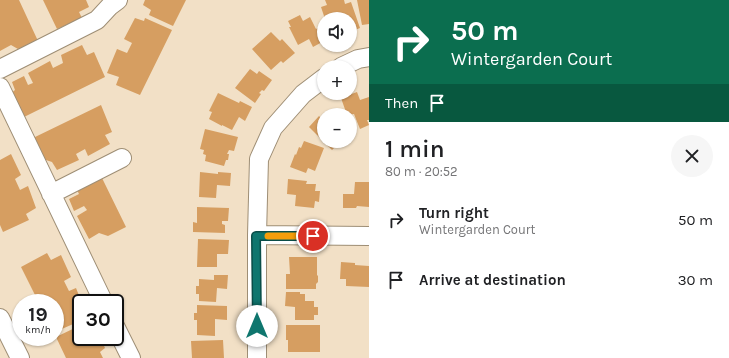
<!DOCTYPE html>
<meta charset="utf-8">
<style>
:root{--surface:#fff;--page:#f6f6f6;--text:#202124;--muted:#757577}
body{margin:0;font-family:Karla,sans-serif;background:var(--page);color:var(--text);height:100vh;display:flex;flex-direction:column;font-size:15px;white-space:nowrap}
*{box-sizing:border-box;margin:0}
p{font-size:13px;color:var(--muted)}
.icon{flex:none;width:22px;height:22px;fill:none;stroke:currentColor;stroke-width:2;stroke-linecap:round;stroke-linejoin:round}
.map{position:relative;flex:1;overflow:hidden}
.panel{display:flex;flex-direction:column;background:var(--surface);width:360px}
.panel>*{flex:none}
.hud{background:#0b6e4f;color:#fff;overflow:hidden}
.buttons{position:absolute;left:317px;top:12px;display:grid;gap:8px}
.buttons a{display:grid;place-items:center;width:40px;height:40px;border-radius:50%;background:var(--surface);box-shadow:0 1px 3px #0004;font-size:20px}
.speed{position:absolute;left:12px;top:294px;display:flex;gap:8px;font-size:20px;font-weight:700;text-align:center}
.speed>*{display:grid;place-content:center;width:52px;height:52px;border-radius:50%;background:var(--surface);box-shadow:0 1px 3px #0004;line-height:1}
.speed small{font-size:10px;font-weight:400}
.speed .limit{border:2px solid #111;border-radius:6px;background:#fff;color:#111}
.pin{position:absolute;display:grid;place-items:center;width:34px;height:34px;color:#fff;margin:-17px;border:2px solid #fff;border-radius:50%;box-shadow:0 1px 4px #0007}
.me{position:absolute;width:44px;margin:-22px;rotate:0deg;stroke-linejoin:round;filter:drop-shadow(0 0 3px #0008)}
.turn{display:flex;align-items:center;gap:14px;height:84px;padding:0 16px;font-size:18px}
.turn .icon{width:52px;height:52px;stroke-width:2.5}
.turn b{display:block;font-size:28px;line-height:34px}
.then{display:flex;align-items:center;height:38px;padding:0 16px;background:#0003;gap:8px;font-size:15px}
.round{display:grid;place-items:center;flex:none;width:42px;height:42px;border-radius:21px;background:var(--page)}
.overview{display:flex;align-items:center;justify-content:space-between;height:68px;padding:0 16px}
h1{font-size:24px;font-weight:600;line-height:30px}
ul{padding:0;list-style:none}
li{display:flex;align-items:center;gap:12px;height:60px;padding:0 16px}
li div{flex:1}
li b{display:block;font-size:15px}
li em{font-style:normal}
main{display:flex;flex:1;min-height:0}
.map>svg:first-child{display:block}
</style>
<main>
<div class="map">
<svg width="369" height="358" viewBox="0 0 369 358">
<rect width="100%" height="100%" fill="#f2e0c6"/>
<path fill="#d69e61" d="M0,0h19l19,41 -20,8 -7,-4 -11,6z
M43,0h43l3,7 -10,5 3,6 -25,11z
M145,0h41l-13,26 -24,-11 2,-5 -8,-5z
M325,0h19l1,4 6,-2 9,26 -10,4v-13h-25l-4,-12 6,-2z
M357,0h12v24l-7,1z
M300,15l3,6 7,-4 6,12 4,-2 4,8v6l-11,6 -4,-8 -11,6 -9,-18h2l-3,-6z
M135,18l9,3 1,-3 27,12 -32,65 -24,-10 3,-8 -12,-4 10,-24 10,4 5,-10 -8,-4z
M271,32l9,9 2,-2 13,14 -12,10 -2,-2 -10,9 -19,-21z
M82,45l5,10 7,-3 11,25 -83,41 -12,-24 5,-4 -3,-8 12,-6 4,9 5,-2 -5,-10 22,-12 3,7 10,-5 -2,-8z
M250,69l7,5 2,-3 13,9 -8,11 -2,-1 -3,3 2,1 -6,9 -20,-15z
M357,92l3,8 9,-3v23h-2l2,5 -9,4 -6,-15 -7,1 -6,-17z
M218,93l21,10 1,-2 12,6 -7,14 -6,-4 -7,13 -10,-5v1l-13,-7 3,-7 -3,-1z
M101,105l11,27 -7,3 5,9 -22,12 -3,-7 -9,5 3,6 -22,10 -5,-8 -9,-3 -10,-21z
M319,116l5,5v20h17l-9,9 -23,-23z
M205,129l33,8 -4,14 -5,-1 -2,4h2l-1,6h-2l-2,6 -19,-5 1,-6 -3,-1 1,-4 -4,-1z
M304,141l20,7 -9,23 -7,-3 -2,5 -16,-6 5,-13 1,1 3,-8 2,1z
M11,154l10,21 -6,4 5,11 8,-4 8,22 -10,6 3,6 -26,12 -3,-7v-65z
M200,172l18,2v-2l13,1 -1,13 -13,-1 -1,13 -17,-1z
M102,178l24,49 -18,9 -9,-3 -10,6 -12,-23 10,-6 -3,-4 -10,5 -5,-12 10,-5 -2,-4z
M288,179l19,2 -1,3h10l-1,7h5l-1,11 -4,-1 -1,7 -19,-2 1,-11 -9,-1z
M355,182h14v25l-12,-1 -1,2h-13v-14h11z
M197,207l32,1 -1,13h-6v3l3,1v8l-32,-1v-10l4,1z
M198,239l31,1 -1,14h-11v13h-20z
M47,253l4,7 10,-5 10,22 -7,4 5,10 7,-3 6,15h-1v10l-4,2 3,6 -25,11v-29h-16l-18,-36z
M289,257h28v18l1,1v6l-2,2v5h-30v-15h4z
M341,262l14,1v2l14,1v21l-23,-1v-7h-6z
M214,275h14l-1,14 -10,-1 -1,14 -17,-1v-7h-3v-8h3v-7l15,1z
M286,292h14v2h5v7h9v6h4v8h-4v5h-19v-13l-10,-1z
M197,305l30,1v14l-12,-1v17l-18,-1v-15h-3v-7h3z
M81,325v12h19l5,11 -5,4 3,6h-37l-10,-21z
M286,325h34v27h-32v-12h-2z
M223,340l1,18h-32l-1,-17z"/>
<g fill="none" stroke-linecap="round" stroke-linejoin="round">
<defs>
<path id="minor" d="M341,67l17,-8 11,-2
M0,69l97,-49 13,-14 8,-6
M0,87l104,216
M51,194l71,-36
M257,235l112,1
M0,318l20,40
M115,326l16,32
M257,358v-123l2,-76 14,-31 30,-34 21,-16"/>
</defs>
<use href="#minor" stroke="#9e8e75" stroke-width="20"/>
<use href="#minor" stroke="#fff" stroke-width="18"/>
</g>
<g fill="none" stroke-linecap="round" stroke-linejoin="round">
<defs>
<path id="route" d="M257,326l-1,-90h57"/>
</defs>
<use href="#route" stroke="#0a4d48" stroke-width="10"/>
<use href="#route" stroke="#0f766e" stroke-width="7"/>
<path stroke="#f59e0b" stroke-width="7" d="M268,236h29"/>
</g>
</svg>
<div class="buttons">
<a><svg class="icon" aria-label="sound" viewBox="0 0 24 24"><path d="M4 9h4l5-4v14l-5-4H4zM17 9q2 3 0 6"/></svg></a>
<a>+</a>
<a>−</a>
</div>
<div class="speed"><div>19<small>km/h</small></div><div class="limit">30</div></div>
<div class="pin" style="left:313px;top:236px;background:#d93025"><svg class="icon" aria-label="arrive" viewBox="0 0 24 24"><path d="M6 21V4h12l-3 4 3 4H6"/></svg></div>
<svg class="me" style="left:257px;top:326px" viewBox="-20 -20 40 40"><circle r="19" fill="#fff"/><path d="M0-13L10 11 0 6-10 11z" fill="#0f766e"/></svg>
</div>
<section class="panel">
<div class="hud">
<div class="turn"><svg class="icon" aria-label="right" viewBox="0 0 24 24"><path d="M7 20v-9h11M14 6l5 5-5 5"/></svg><div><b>50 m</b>Wintergarden Court</div></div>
<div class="then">Then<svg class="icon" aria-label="arrive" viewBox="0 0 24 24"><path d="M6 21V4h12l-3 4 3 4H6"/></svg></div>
</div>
<div class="overview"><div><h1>1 min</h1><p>80 m · 20:52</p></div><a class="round"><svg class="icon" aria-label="close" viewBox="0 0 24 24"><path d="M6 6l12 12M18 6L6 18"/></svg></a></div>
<ul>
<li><svg class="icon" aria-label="right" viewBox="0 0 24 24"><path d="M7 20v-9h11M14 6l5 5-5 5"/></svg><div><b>Turn right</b><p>Wintergarden Court</p></div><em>50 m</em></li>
<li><svg class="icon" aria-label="arrive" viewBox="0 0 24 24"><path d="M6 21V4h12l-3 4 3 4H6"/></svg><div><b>Arrive at destination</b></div><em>30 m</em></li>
</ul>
</section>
</main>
